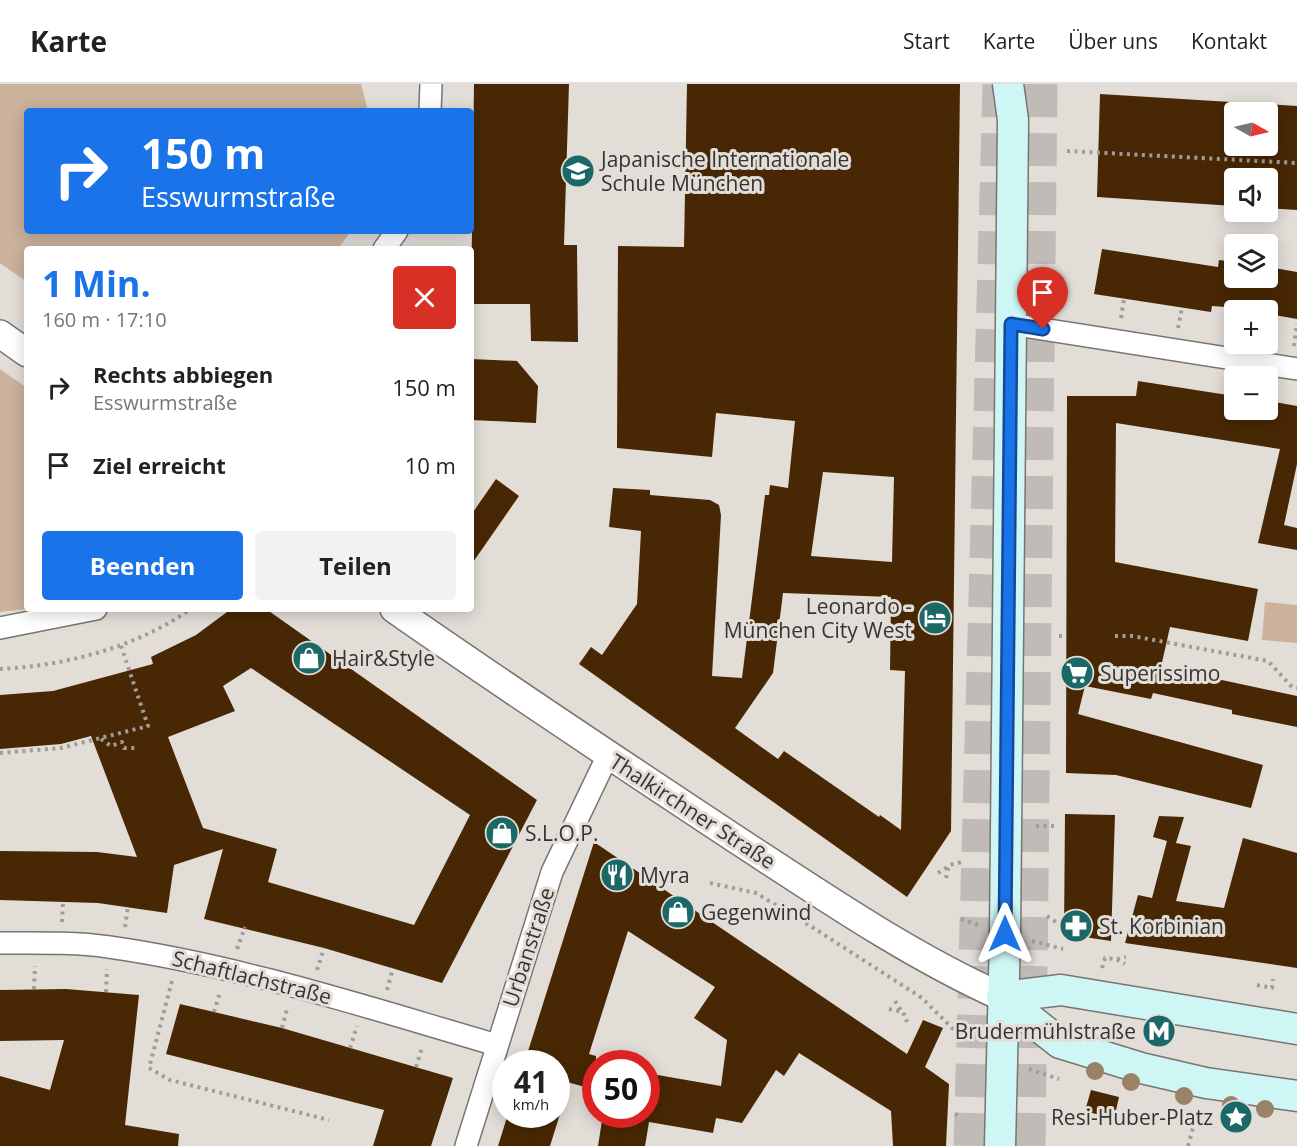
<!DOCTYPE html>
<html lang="de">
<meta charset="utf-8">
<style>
:root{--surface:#fff;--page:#f2f2f2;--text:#222;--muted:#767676;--line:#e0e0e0;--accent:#1a73e8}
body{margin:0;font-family:"Open Sans",sans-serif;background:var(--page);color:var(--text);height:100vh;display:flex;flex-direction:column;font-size:22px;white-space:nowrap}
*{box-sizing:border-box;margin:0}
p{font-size:20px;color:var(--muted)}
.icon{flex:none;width:33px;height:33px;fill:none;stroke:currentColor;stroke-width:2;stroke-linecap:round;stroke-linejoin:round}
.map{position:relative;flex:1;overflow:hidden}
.details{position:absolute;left:24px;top:162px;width:450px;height:366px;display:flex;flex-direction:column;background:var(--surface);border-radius:6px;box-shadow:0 3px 15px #0003}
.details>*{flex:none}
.hud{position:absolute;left:24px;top:24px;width:450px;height:126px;border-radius:6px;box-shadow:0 3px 15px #0003;background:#1a73e8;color:#fff;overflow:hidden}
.needle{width:39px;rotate:98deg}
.controls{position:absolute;left:1224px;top:18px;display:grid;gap:12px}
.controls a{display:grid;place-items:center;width:54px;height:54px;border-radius:6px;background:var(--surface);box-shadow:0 3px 15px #0003;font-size:30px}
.speed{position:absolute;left:492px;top:966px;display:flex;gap:12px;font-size:30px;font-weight:700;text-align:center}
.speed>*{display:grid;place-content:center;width:78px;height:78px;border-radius:50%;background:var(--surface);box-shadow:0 3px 15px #0003;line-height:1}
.speed small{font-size:15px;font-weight:400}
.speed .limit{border:9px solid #d22;background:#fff;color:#111}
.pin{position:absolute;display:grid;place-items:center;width:51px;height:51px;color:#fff;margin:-62px -26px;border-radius:50% 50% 50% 0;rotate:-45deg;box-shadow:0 0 6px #0007}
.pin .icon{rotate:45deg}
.me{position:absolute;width:66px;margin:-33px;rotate:0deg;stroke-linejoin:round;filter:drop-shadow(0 0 4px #0008)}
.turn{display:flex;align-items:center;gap:21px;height:126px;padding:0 18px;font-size:27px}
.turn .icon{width:78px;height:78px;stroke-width:2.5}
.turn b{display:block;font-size:42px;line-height:51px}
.round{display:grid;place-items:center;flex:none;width:63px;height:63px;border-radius:6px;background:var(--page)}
.headline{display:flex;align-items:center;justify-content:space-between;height:102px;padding:0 18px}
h1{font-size:36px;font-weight:700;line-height:45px;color:var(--accent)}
.action{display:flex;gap:12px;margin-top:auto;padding:12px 18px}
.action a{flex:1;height:69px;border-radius:6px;background:var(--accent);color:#fff;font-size:24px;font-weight:700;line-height:69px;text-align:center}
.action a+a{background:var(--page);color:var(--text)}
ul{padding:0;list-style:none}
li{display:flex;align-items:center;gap:18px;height:78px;padding:0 18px}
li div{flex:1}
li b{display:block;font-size:22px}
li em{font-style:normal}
header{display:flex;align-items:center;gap:36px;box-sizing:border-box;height:84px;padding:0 30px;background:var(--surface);border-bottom:2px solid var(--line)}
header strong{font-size:28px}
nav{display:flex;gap:33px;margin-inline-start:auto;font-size:21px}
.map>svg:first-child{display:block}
</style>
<header>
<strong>Karte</strong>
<nav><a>Start</a><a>Karte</a><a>Über uns</a><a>Kontakt</a></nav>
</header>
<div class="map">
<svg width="1297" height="1062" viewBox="0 0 1297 1062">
<rect width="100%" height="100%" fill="#e3ddd8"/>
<path fill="#cab29c" d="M0,0h361l7,27h-341v120h324l-13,18h-311v33l-27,-19z
M0,285l27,19 1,221 -28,3z
M1265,518l32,3v38l-35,-3z"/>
<path fill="#482804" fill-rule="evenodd" d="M474,0h95l-5,161h13l1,97 -47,-1 -1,-37h-59z
M687,0h273l-9,747 -44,66 -328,-233 12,-17 11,8 35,-51 4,-73 -32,-4 4,-39 37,2v5l60,5 9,5 2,10 -9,161 30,2 23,-183h4l1,-10 18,3 7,-67 -79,-8 -4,44 -95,-9 1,-202 66,1zM823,388l71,5 -2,85 -81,-6zM783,509l108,4 -1,73 15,1 -4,159 -21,-15 -1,2 -95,-66 -6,8 -43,-31 38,-55z
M1100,10l197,12v104l-29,-2v-30h-34v28l-137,-9zM1234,28h34v34h-34z
M1102,165l116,18 1,-7 15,2v16h34v-11l29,5v47l-29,-5v-4l-56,-4 -1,6 -117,-18z
M471,275l46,2 21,25 -2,37 -65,-3z
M1138,297l96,15v14h34v-9l29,5v58l-13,61 13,3v22l-39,-7 22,-94 -164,-26 -1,139 143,27 -10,52 -78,-14 -9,40 136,29v31l-65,-13v-4l-79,-17 -2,6 -66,-13 -7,28 185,51 -12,43 -135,-33 -50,-2 1,-377h69z
M496,395l23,17 -48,69v-50z
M231,525h35l271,191 -95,183 -118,-35 -120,-29 19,-70 -49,16 -7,48 -69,-10 -98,-3v-49l97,1 40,5 -46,-121 -30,8 -61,5v-54l53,-4 100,-27 -2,-7 45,-22zM251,584l219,147 -56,110 -146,-43 9,-33 -74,-21 -35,-91 67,-26 -12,-25z
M1065,730l50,1 -4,126 -47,-7z
M1159,732l25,1 -8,26 15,3 -15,55 48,7 19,-70 54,15v115l-172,-25 13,-48 14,3 15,-57 -14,-4z
M594,758l313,212 16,-34 20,8 -18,39 24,17 -3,62h-53l-2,-35 -92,-58 -15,23 -8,-6 -34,53 -26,-5 -3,15 -64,-11 -4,24h-47l5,-32h43v-41l75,13 6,-46 -33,-22 21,-31 -87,-56 -39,123 7,2v34l-40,-11v-15h-32z
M66,905l73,6 -14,130 54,9 -1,12h-178v-70l50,14 14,-50 -64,1v-51z
M180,920l102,24 171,50 -22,68h-58l11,-36 -218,-56z
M1091,1006l28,7 -5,22 -29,-8z
M508,1030h52l-10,32h-52z"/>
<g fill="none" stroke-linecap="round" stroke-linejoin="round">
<path stroke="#c0bbb7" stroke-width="33" stroke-dasharray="33 16" stroke-linecap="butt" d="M970,1062l29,-1062
M1029,1062l12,-1062"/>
<defs>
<path id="minor" d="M430,27l1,-27
M384,165l13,-18
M1011,240l286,45
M0,544l96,-19
M0,859c36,0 74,-1 109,4 133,19 260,61 388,98
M466,1062l86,-274 56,-117"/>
<path id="tertiary" d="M0,250l27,19
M394,525c113,79 228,155 343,231 86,56 172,115 265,157"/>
<path id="secondary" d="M1002,913l58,46 81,25 65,15 91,13
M1002,913l59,-7 236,39
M1000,1062l5,-212 8,-814 -5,-36"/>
</defs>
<use href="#minor" stroke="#797470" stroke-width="24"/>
<use href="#tertiary" stroke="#797470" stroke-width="30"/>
<use href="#secondary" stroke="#797470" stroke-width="33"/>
<path stroke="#a19c98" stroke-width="4" stroke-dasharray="3 4.5" stroke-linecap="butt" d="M1067,67l230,12
M1121,234l3,-20
M1178,244l4,-20
M1294,262l3,-23
M1059,552h7
M1115,552h17l136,25 24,26 5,1
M0,585c65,-3 137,-22 191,-60
M101,655l10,7 11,-4 2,6h12
M0,669l61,-5 87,-22 -27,-80
M1036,742h21
M938,789l11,-7
M946,794l3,-13 13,-3
M710,799l46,10 56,34 110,71 35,35 19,11
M1047,832l9,6
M748,835l7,-11 11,7
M961,835l17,6
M62,838l1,-20
M125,843l3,-21
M1032,857l31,8
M237,865l8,-22
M1117,875l9,-2
M1102,884l3,-10 11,1 9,5
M317,886l7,-22
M172,897l-23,87 21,12 159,40
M1257,901l15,3 1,-9
M34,905l1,-23
M387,906l6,-22
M106,908l1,-23
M895,917l7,11
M889,925l14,3 4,10
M214,928l6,-20
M282,944l5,-19
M350,964l7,-22
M416,983l6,-19
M1029,985l30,10
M955,1030l5,3
M1188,1062l10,-36"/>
<use href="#minor" stroke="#fff" stroke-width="21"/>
<use href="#tertiary" stroke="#fff" stroke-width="27"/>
<use href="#secondary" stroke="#cef6f5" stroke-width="30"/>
</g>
<g fill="#9a8269">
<circle cx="1095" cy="987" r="9"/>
<circle cx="1131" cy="998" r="9"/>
<circle cx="1184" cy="1012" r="9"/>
<circle cx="1231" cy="1021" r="9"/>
<circle cx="1265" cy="1025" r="9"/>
</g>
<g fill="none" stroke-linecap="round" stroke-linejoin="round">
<defs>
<path id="route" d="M1005,850l6,-610 32,5"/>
</defs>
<use href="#route" stroke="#114b97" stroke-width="15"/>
<use href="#route" stroke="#1a73e8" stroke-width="10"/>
</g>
<defs>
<symbol id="school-disc" viewBox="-11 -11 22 22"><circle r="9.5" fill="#1b6866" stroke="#e3ddd8"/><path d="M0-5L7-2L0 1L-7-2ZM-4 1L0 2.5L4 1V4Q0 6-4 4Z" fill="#fff"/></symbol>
<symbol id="hotel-disc" viewBox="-11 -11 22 22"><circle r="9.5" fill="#1b6866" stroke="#e3ddd8"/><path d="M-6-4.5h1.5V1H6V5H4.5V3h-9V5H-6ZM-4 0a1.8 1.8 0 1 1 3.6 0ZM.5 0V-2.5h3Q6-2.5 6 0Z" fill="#fff"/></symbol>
<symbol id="shop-disc" viewBox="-11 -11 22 22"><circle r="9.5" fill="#1b6866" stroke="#e3ddd8"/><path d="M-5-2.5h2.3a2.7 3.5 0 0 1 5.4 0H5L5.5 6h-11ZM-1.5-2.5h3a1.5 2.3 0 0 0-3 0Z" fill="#fff"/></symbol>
<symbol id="supermarket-disc" viewBox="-11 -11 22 22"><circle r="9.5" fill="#1b6866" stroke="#e3ddd8"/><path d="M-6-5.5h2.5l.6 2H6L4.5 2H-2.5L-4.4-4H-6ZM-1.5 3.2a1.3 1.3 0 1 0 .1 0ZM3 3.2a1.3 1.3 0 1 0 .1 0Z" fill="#fff"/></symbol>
<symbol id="restaurant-disc" viewBox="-11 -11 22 22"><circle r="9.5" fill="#1b6866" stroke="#e3ddd8"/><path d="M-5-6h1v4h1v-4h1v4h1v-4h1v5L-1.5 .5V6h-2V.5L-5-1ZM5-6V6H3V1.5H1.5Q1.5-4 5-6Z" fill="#fff"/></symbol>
<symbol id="pharmacy-disc" viewBox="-11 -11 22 22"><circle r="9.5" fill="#1b6866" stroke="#e3ddd8"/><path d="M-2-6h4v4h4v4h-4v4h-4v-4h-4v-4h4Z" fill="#fff"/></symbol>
<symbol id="metro-disc" viewBox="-11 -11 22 22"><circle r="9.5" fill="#1b6866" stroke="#e3ddd8"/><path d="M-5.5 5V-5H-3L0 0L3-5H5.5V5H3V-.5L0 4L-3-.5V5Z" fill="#fff"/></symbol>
<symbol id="sight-disc" viewBox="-11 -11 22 22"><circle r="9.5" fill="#1b6866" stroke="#e3ddd8"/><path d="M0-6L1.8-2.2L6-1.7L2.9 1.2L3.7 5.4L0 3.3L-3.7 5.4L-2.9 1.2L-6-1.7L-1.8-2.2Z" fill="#fff"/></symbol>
</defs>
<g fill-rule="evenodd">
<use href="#school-disc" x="559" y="68" width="38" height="38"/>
<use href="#hotel-disc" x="916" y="515" width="38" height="38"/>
<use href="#shop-disc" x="290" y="555" width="38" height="38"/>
<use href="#supermarket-disc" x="1058" y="570" width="38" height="38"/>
<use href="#shop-disc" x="483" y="730" width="38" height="38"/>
<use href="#restaurant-disc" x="598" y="772" width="38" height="38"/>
<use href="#shop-disc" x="659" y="809" width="38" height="38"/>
<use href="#pharmacy-disc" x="1057" y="823" width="38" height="38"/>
<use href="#metro-disc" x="1140" y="928" width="38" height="38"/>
<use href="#sight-disc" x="1217" y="1014" width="38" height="38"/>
</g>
<g text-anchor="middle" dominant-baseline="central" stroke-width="6" stroke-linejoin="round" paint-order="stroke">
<g font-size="21" fill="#363432" stroke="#e3ddd8" text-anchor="start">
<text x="601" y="75">Japanische Internationale<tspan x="601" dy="24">Schule München</tspan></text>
<text x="912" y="522" text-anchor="end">Leonardo -<tspan x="912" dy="24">München City West</tspan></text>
<text x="332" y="574">Hair&amp;Style</text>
<text x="1100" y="589">Superissimo</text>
<text x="525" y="749">S.L.O.P.</text>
<text x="640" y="791">Myra</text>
<text x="701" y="828">Gegenwind</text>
<text x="1099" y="842">St. Korbinian</text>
<text x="1136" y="947" text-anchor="end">Brudermühlstraße</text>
<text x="1213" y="1033" text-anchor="end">Resi-Huber-Platz</text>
</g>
<g font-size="21" fill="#363432" stroke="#e3ddd8">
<text transform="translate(693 727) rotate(33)">Thalkirchner Straße</text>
<text transform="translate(528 863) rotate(-72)">Urbanstraße</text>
<text transform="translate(252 893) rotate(14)">Schaftlachstraße</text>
</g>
</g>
</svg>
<div class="controls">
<a><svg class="needle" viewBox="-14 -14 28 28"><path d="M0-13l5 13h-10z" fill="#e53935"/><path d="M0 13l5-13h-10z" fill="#767676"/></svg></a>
<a><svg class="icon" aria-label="sound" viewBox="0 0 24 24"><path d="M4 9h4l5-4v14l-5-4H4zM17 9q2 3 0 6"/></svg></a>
<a><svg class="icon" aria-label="layers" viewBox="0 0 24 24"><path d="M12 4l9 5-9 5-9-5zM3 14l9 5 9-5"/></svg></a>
<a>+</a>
<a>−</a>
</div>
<div class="speed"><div>41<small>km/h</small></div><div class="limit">50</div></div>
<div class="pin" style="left:1043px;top:245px;background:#d93025"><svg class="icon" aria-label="arrive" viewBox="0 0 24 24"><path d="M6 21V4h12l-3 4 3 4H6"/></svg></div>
<svg class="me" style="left:1005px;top:850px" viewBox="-20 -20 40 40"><path d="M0-17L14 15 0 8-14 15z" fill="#1a73e8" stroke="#fff" stroke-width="4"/></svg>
<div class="hud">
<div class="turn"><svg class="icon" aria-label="right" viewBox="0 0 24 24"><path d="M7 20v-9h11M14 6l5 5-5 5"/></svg><div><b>150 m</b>Esswurmstraße</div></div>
</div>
<section class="details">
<div class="headline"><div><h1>1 Min.</h1><p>160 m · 17:10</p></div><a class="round" style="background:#d93025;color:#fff"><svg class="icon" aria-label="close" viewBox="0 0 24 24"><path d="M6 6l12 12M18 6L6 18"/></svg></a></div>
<ul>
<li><svg class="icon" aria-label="right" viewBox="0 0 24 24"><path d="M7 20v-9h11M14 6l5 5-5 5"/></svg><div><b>Rechts abbiegen</b><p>Esswurmstraße</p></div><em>150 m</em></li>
<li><svg class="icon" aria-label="arrive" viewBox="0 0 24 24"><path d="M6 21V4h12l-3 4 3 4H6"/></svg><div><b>Ziel erreicht</b></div><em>10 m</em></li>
</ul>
<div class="action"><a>Beenden</a><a>Teilen</a></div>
</section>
</div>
